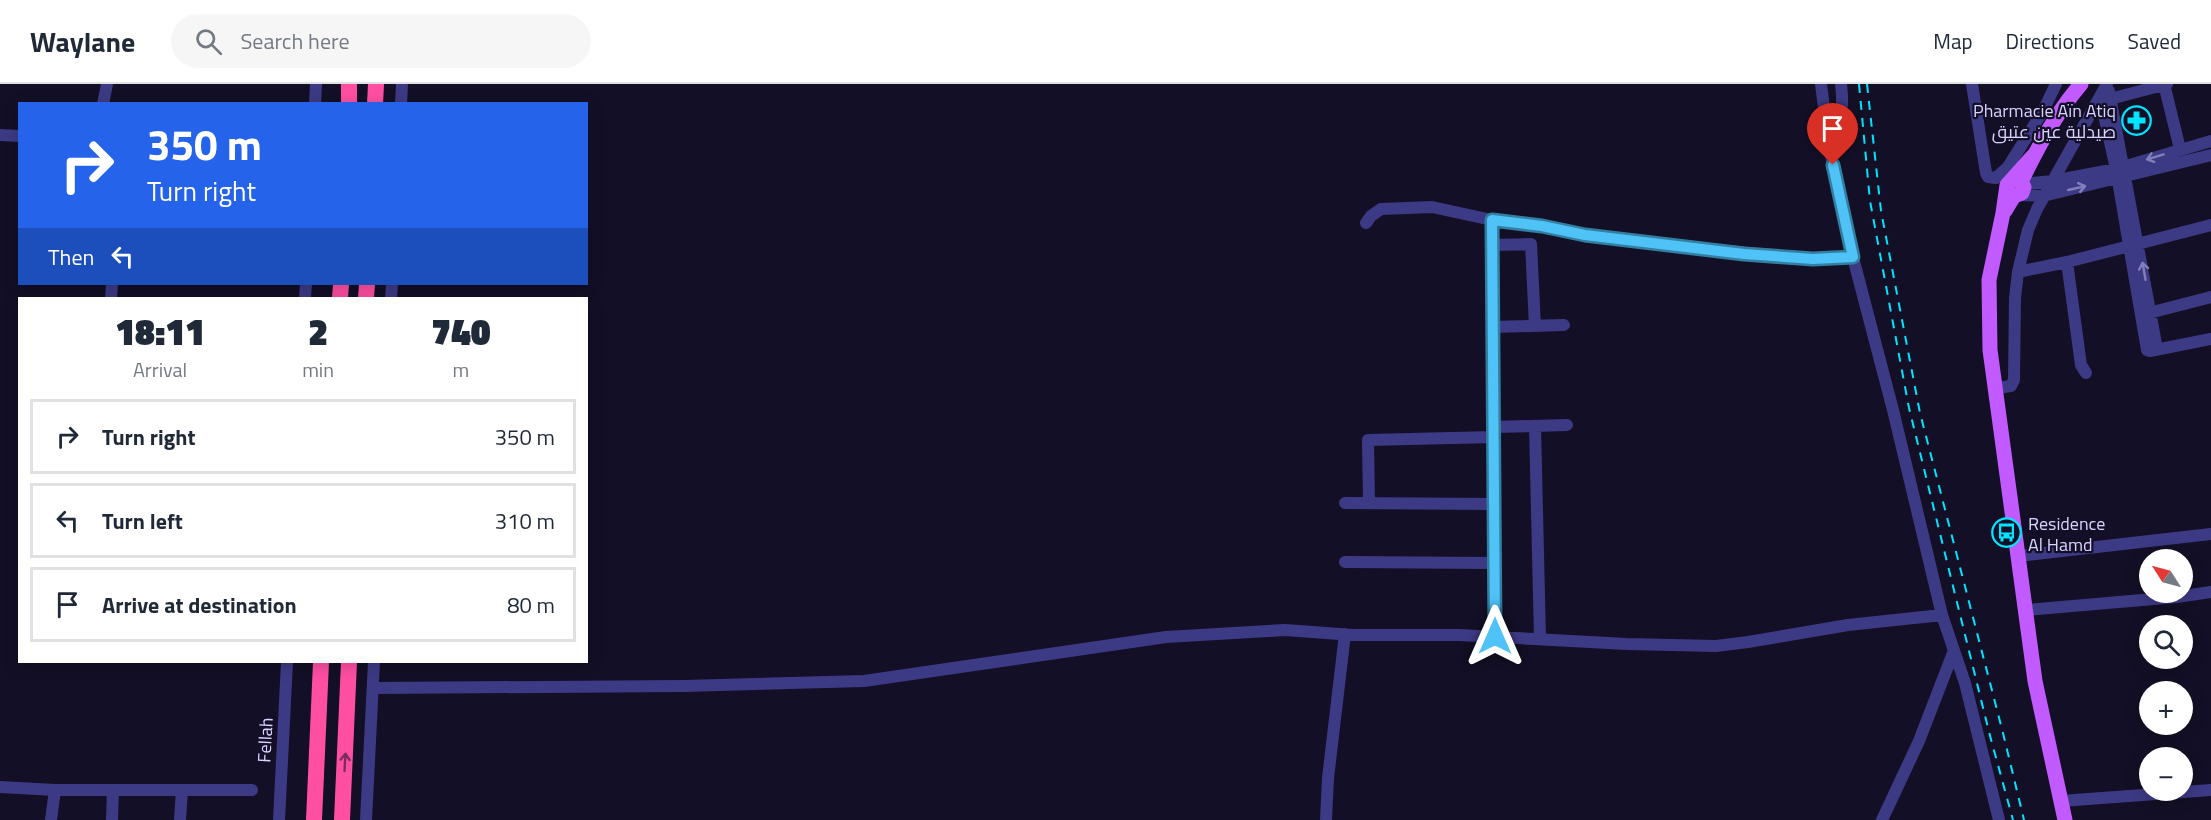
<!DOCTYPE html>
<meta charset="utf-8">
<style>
:root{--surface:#fff;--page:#f6f6f7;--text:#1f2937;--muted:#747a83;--line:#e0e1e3}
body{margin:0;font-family:"Titillium Web",Cairo,sans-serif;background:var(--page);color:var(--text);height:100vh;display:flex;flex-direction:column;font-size:22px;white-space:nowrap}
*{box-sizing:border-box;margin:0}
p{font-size:20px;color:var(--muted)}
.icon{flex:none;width:33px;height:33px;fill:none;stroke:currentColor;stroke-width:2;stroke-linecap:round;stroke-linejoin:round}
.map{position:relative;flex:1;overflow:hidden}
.panel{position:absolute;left:18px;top:213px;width:570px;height:366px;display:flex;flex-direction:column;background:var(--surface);border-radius:0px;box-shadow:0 3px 15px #0003}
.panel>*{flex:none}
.top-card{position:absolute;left:18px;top:18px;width:570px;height:183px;border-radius:0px;box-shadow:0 3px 15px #0003;background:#2563eb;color:#fff;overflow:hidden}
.needle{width:39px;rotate:306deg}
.tools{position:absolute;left:2139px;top:465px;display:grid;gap:12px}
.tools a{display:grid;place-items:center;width:54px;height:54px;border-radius:50%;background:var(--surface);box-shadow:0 3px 15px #0003;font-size:30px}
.pin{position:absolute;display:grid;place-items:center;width:51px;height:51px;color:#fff;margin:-62px -26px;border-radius:50% 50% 50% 0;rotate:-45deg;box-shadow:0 0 6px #0007}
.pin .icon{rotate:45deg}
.me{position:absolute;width:66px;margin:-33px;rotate:0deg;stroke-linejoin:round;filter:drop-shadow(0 0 4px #0008)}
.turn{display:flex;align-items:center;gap:21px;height:126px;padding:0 30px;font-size:27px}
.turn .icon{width:78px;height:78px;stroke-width:2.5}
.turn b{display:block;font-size:42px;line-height:51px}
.then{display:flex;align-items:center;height:57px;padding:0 30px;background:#0003;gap:12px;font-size:22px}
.eta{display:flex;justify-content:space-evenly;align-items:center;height:102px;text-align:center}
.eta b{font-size:36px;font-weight:800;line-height:42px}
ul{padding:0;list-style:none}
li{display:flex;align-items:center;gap:18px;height:75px;margin:0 12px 9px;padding:0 18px;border:3px solid var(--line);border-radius:0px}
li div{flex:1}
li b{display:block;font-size:22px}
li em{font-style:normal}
header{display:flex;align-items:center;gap:36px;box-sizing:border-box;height:84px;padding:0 30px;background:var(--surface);border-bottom:2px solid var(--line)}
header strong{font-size:28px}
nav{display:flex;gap:33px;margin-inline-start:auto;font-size:21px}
.search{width:420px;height:54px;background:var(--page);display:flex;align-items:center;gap:15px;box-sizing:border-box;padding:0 21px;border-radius:33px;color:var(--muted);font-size:22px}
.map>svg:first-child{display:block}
</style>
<header>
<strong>Waylane</strong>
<div class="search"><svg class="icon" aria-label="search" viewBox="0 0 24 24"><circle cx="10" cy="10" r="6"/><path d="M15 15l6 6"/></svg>Search here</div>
<nav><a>Map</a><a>Directions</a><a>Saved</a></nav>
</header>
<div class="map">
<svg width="2211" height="736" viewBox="0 0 2211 736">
<rect width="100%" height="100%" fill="#130f26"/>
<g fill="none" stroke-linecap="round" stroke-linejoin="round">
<path stroke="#3d3a85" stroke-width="12" d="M1821,0l8,63 21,99 43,164 49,205 23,68 34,137
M1972,0l14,89 2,4 8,1 12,-11 35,-56 13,-27
M2164,0l16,65
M2167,0l-57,15 -10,-2 16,72 31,181 3,1 61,-12
M2109,7l48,258
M103,20l4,-20
M315,20l1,-20
M401,20l1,-20
M1826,41c19,-6 17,-24 15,-41
M0,51l20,1
M2023,100l30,-3 63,-12 95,-28
M2020,111l23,1 168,-41
M1492,136l3,416
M1366,139l5,-7 10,-7 51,-2 60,13 50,6 43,9 91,11 137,13 40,-2
M1492,161l39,-1 4,82
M2067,178l14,103 5,8
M2018,188l49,-10 144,-37
M111,214l1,-14
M305,214l1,-14
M391,214l1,-14
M2145,230l66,-17
M1493,243l71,-2
M1996,304l15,-2 3,-6 1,-82 3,-26 10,-42 9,-21 70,-125
M1535,342l5,213
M1494,343l73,-2
M1345,419l149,1
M1369,419l-1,-63 126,-3
M2018,472l193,-22
M1345,478l149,1
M2025,526l152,-13 34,-5
M373,604l311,-2 180,-5 302,-44 119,-7 68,5h106l168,9 89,2 32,-4 100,-17 94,-10
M0,703l55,3h197
M2061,717l150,-11
M51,736l4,-30
M112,736l1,-30
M180,736l2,-30
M279,736l8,-158
M366,736l8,-158
M1326,736l2,-42 17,-144
M1882,736l37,-79 34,-88"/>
<path stroke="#c25bff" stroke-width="15" d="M2033,72l-26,29 -4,28 -14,67 1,70 45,331 30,139
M2005,127l9,-15 8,-3 2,-6 -3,-5c17,-35 35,-69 60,-98"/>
<path stroke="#ff4fa3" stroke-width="16" d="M349,20v-20
M375,20l1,-20
M340,214l1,-14
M366,214l1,-14
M314,736l7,-158
M342,736l7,-158"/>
<path stroke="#00e5ff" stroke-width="2" stroke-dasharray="9 8" stroke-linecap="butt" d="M1859,0l11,117 39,207 80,324 24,88
M1867,0l14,127 39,202 83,320 21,87"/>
</g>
<defs><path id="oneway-shaft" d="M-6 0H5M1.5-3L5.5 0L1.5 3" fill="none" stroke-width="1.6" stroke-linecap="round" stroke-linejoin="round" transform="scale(1.5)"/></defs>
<g stroke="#837fbc">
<use href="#oneway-shaft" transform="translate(2155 73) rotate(163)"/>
<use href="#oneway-shaft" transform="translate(2077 104) rotate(-13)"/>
<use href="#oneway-shaft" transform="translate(2144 187) rotate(-100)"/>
</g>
<use stroke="#7d2c5e" href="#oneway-shaft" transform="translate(345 678) rotate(-87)"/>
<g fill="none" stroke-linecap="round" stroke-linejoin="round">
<defs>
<path id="route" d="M1495,552l-3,-416 50,6 43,9 159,19 69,5 40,-2 -20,-92"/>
</defs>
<use href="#route" stroke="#337fa1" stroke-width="15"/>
<use href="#route" stroke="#4fc3f7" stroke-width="10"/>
</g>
<defs>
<symbol id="pharmacy-ring" viewBox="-11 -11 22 22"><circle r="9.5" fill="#130f26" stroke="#00e5ff" stroke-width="1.5"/><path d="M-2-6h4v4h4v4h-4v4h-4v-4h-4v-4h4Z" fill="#00e5ff"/></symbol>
<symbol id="bus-ring" viewBox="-11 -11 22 22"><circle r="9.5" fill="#130f26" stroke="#00e5ff" stroke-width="1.5"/><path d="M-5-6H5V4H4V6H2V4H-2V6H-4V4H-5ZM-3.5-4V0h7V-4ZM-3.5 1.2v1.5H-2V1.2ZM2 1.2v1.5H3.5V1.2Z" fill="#00e5ff"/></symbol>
</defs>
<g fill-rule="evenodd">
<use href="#pharmacy-ring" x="2120" y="20" width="33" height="33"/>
<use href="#bus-ring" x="1990" y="432" width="33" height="33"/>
</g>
<g text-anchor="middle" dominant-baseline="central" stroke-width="4.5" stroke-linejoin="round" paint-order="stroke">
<g font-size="18" fill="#d9d4ff" stroke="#130f26" text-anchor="end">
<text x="2116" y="26">Pharmacie Aïn Atiq<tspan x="2116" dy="21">صيدلية عين عتيق</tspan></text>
<text x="2028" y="439" text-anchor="start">Residence<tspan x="2028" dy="21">Al Hamd</tspan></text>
</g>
<g font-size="18" fill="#d9d4ff" stroke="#130f26">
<text transform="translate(265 656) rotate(-87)">Fellah</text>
</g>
</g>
</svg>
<div class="tools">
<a><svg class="needle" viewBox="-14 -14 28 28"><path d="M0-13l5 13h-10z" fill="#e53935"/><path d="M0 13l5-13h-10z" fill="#747a83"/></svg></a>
<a><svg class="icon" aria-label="search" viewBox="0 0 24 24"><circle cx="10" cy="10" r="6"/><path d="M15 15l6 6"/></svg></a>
<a>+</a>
<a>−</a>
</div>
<div class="pin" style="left:1833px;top:81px;background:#d93025"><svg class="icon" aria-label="arrive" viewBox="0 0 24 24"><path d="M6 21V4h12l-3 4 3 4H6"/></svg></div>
<svg class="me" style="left:1495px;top:552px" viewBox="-20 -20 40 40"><path d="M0-17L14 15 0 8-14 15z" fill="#4fc3f7" stroke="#fff" stroke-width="4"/></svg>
<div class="top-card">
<div class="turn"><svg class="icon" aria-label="right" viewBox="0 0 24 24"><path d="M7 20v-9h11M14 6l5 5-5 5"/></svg><div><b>350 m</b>Turn right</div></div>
<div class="then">Then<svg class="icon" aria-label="left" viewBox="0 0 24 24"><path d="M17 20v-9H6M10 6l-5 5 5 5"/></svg></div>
</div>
<section class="panel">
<div class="eta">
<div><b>18:11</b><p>Arrival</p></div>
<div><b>2</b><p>min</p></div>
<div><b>740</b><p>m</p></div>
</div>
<ul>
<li><svg class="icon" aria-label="right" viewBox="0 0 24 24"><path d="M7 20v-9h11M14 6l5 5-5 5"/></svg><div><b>Turn right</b></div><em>350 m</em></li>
<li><svg class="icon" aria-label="left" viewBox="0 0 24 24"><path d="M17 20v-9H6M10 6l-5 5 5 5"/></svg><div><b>Turn left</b></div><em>310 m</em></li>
<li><svg class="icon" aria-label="arrive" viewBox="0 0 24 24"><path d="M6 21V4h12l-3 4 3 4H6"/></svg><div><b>Arrive at destination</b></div><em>80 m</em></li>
</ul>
</section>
</div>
